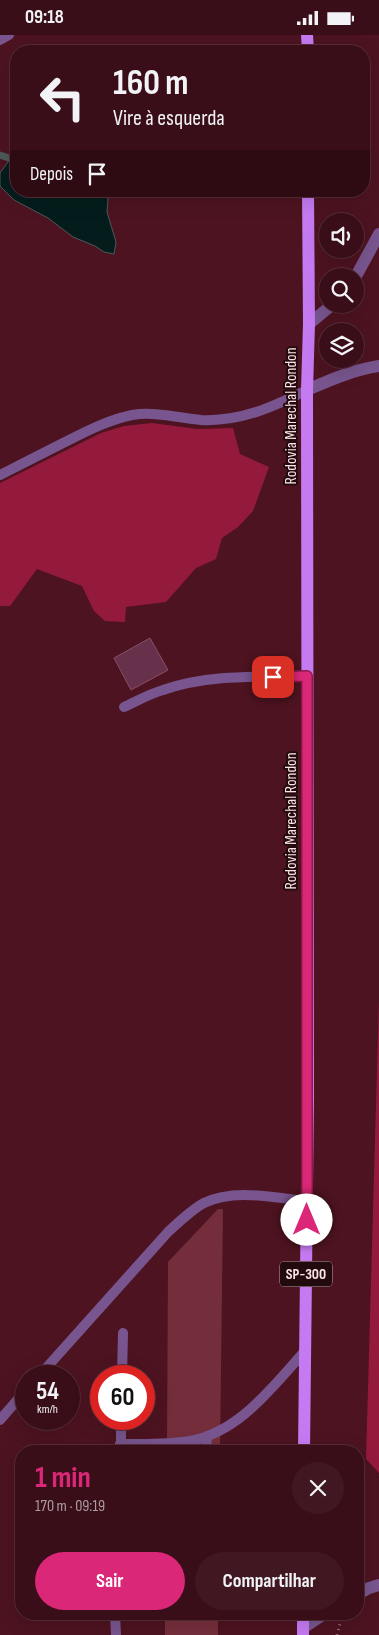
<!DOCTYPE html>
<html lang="pt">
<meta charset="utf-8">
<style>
:root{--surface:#3a0e18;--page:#411721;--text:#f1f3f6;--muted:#ab9ca2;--line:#542e37;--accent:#db2777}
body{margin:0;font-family:"Sofia Sans Condensed",sans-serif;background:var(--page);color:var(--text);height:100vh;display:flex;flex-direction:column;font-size:19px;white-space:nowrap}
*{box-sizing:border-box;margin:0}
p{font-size:16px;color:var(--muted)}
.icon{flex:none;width:28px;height:28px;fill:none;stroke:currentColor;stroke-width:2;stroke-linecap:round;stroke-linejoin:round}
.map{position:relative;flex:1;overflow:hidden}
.panel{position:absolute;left:15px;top:1410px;width:349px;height:175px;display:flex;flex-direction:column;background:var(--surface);border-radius:20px;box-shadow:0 5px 20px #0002,0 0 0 1px var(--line)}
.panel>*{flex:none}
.hud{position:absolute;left:10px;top:10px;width:360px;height:152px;border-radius:20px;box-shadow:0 5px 20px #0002,0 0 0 1px var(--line);background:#3a0e18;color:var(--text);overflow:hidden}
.buttons{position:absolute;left:319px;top:178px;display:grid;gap:10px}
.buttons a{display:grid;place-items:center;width:45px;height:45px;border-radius:50%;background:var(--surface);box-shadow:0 5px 20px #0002,0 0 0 1px var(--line);font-size:25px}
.speed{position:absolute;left:15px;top:1330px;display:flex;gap:10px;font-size:25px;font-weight:700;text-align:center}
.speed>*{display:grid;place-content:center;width:65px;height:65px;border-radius:50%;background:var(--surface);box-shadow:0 5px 20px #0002,0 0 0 1px var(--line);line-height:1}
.speed small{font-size:12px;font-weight:400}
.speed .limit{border:8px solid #d22;background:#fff;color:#111}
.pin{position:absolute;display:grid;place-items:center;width:42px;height:42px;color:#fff;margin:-21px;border-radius:10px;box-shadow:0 2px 8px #0006}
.me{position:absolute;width:55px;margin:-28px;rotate:0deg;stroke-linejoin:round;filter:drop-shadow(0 0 4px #0008)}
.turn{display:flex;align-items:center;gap:18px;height:105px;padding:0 20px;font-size:22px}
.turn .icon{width:65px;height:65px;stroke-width:2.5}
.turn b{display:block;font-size:35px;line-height:42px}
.then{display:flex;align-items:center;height:48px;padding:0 20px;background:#0003;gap:10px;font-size:19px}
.round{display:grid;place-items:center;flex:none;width:52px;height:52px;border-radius:26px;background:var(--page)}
.head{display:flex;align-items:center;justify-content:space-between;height:85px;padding:0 20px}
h1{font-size:30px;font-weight:700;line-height:38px;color:var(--accent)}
.cta{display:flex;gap:10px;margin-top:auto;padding:10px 20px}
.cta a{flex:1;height:58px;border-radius:30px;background:var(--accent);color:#fff;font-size:20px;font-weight:700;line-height:58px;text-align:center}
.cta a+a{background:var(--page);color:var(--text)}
.status{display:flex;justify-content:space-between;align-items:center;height:35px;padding:0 25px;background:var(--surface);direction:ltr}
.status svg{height:14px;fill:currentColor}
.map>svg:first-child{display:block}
</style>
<div class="status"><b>09:18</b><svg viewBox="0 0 49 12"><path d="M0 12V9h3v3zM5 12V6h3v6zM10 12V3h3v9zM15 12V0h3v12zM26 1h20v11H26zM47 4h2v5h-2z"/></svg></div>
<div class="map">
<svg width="379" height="1600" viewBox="0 0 379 1600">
<rect width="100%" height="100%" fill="#4d1320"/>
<path fill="#742e3b" d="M218,1174h5l-3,242h-53l1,-189z
M165,1579h53v21h-53z"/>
<path fill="#941a3c" d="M152,388l45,6 36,-1 7,26 29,13 -16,44 -15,16 -16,11 -6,21 -20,9 -30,34 -40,5 -1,15 -20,-1 -11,-10 -12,-25 -45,-17 -27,37h-10v-123l101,-50 23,-7z
M379,964v474l-13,-14z"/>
<path fill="#041d1c" stroke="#4e5959" d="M16,116v40h89l3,8 -1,13 9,30 -2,12 -10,-2 -9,-6 -22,-9 -25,-19 -34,-18 -14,-14v-13z"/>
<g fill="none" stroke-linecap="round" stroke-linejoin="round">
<path stroke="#4e5959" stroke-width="7" d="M0,120l12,4"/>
</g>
<path fill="#67304b" stroke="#884d68" d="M150,603l18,32 -37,20 -17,-32z"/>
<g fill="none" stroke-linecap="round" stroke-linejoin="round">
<path stroke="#9e747c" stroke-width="3" stroke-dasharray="1 4" stroke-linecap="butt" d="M337,1600l3,-11"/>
<path stroke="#78558e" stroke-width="10" d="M0,5l9,-5
M0,440c22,-11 43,-22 65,-33 22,-11 43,-22 67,-27 23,-4 47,3 69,5 39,2 72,-13 106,-30
M124,672c13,-6 25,-13 39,-17 46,-16 96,-13 144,-14
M39,1341l129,-144c11,-10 23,-22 36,-29 30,-15 71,-5 103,-2
M122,1341l1,-43
M0,1385l26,-30
M120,1409c23,0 47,1 70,-3 50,-9 83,-55 116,-91
M121,1416v-32
M206,1416l1,-15
M115,1579l1,21"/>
<path stroke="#78558e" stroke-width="12" d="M355,243l24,-44
M309,289l24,-20
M307,355c23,-10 46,-20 72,-24
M358,1559l11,-6 10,-3
M303,1593l21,-14"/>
<path stroke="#c57af2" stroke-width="12" d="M307,0l1,16
M304,1416l4,-354 -1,-707 2,-66 -1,-133
M303,1600v-21"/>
</g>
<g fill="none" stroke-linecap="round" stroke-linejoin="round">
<defs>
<path id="route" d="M273,642l34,-1v544"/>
</defs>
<use href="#route" stroke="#8e194d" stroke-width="12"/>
<use href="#route" stroke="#db2777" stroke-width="9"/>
</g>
<g text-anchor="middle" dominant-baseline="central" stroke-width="4" stroke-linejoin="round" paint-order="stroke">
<rect fill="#230a0e" stroke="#bba3a5" stroke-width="1" x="280" y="1226.5" width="52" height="25" rx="4"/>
<g font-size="15" font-weight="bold" fill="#fce4e6">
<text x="306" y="1239">SP-300</text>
</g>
<g font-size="16" fill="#fce4e6" stroke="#230a0e">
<text transform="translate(291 381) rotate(-90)">Rodovia Marechal Rondon</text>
<text transform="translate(291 786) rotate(-90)">Rodovia Marechal Rondon</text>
</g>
</g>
</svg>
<div class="buttons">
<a><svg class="icon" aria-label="sound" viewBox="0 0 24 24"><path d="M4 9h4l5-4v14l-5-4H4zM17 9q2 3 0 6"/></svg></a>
<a><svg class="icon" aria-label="search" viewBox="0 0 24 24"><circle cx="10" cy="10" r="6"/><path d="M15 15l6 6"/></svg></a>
<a><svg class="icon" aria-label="layers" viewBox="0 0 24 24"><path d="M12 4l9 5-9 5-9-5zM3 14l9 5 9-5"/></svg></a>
</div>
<div class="speed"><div>54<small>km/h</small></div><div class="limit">60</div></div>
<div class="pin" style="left:273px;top:642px;background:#d93025"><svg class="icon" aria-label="arrive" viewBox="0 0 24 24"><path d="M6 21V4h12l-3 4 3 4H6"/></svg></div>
<svg class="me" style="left:307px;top:1185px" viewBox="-20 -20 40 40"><circle r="19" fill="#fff"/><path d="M0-13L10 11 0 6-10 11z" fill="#db2777"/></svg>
<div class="hud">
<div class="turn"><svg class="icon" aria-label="left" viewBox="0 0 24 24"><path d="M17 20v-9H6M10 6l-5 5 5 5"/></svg><div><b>160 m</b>Vire à esquerda</div></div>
<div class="then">Depois<svg class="icon" aria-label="arrive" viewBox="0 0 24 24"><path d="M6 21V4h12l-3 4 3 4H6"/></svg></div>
</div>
<section class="panel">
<div class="head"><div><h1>1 min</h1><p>170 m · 09:19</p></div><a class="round"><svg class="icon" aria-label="close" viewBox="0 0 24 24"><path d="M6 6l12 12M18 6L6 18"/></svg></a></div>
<div class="cta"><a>Sair</a><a>Compartilhar</a></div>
</section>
</div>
